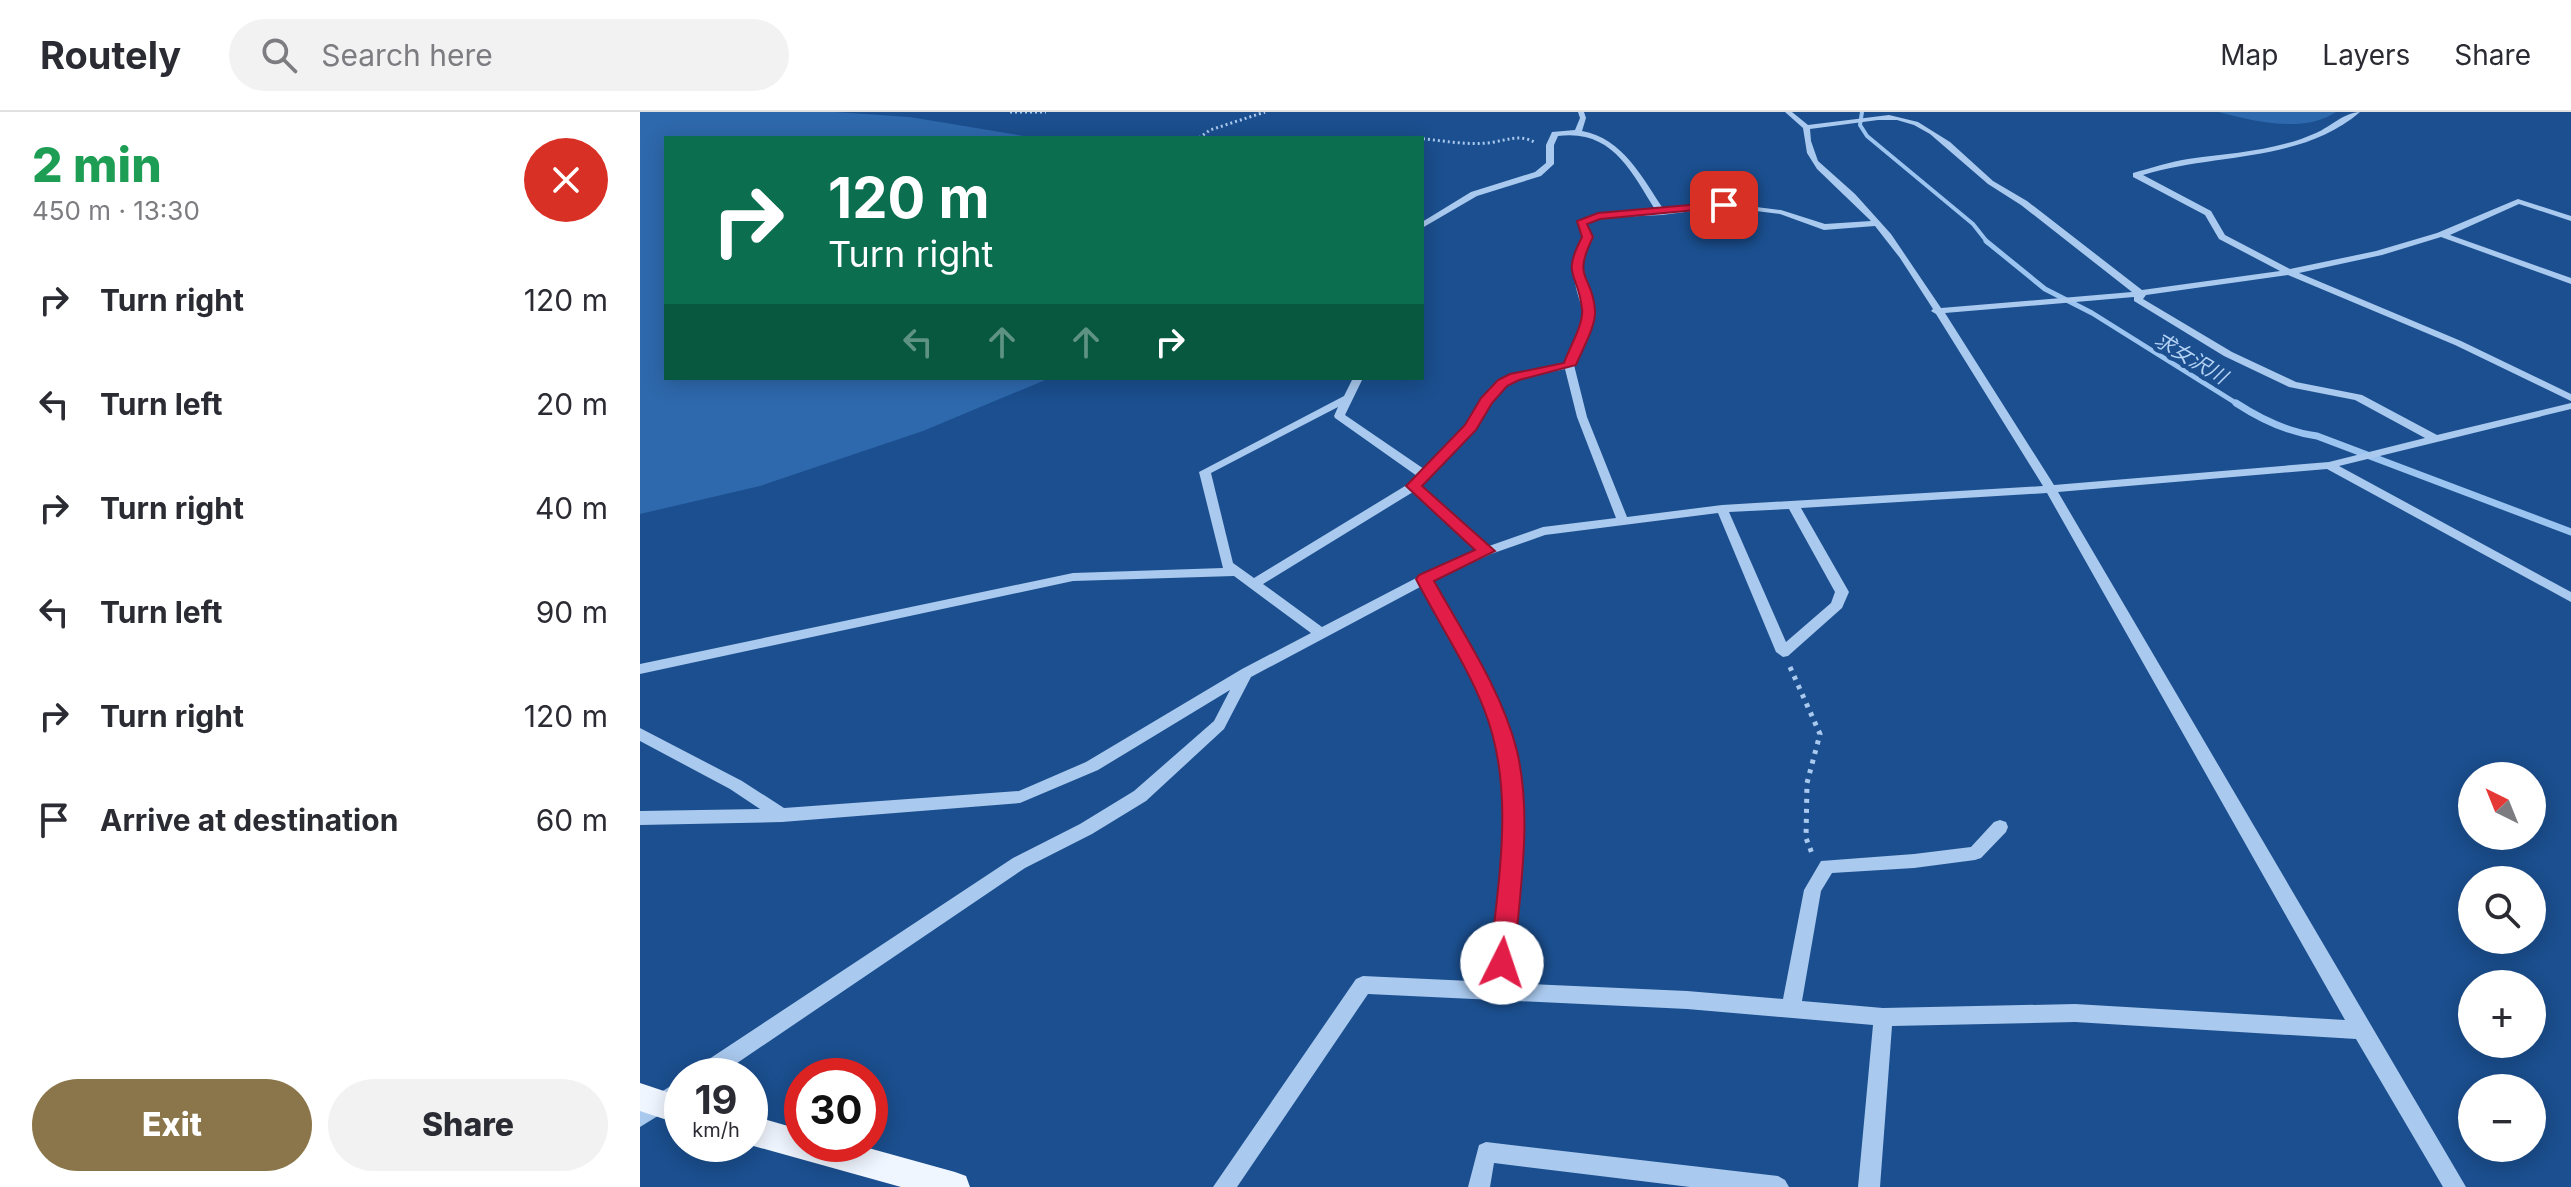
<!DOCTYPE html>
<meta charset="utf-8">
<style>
:root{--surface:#fff;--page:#f2f2f3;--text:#2b2b33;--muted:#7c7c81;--line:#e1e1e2;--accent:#8a764a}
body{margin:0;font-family:Inter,"Noto Sans JP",sans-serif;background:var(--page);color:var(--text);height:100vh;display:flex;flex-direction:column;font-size:30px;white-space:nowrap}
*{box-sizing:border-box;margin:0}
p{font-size:26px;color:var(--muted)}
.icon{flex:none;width:44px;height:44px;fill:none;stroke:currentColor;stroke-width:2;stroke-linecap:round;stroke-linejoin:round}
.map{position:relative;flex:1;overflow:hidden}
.panel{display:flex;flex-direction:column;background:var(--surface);width:640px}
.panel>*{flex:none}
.hud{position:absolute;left:24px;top:24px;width:760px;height:244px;border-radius:0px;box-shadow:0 4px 20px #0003;background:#0b6e4f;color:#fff;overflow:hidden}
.needle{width:52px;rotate:317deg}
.fabs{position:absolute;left:1818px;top:650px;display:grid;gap:16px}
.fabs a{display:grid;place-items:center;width:88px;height:88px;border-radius:50%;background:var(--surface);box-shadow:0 4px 20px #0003;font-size:40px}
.speed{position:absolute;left:24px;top:946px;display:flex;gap:16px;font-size:40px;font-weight:700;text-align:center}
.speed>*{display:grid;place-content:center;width:104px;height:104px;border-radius:50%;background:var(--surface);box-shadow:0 4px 20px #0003;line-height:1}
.speed small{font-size:20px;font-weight:400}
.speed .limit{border:12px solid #d22;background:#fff;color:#111}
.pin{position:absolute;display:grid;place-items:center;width:68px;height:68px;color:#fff;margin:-34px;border-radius:16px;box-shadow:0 4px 12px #0006}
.me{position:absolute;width:88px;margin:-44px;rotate:4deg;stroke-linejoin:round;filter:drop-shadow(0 0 6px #0008)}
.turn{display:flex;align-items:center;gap:28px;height:168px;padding:0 32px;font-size:36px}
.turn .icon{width:104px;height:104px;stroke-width:2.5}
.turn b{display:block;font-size:56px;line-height:68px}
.lanes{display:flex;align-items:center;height:76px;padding:0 32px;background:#0003;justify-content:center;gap:40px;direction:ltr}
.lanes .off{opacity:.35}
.round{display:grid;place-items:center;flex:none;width:84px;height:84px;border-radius:42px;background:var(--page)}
.headline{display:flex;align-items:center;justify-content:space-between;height:136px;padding:0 32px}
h1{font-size:48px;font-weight:800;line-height:60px;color:#1e9e55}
.cta{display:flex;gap:16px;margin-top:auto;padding:16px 32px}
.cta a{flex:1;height:92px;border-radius:48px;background:var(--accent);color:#fff;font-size:32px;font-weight:800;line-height:92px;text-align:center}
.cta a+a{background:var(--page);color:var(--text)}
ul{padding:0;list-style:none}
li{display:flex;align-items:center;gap:24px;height:104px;padding:0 32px}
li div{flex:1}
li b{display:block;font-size:30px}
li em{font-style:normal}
header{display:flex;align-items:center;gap:48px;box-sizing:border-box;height:112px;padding:0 40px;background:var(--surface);border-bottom:2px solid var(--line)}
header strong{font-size:38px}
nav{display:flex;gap:44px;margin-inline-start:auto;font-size:28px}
.search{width:560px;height:72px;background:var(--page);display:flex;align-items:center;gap:20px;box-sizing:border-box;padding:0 28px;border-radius:44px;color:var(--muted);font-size:30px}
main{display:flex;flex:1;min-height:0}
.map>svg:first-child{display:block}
</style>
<header>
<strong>Routely</strong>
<div class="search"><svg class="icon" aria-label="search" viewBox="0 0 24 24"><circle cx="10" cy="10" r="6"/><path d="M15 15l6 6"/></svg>Search here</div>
<nav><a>Map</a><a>Layers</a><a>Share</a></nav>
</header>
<main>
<section class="panel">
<div class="headline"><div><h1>2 min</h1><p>450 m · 13:30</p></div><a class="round" style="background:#d93025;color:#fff"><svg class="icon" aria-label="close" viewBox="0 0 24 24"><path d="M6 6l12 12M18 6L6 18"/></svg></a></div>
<ul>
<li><svg class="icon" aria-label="right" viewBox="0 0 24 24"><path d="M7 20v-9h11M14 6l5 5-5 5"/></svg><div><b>Turn right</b></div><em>120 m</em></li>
<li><svg class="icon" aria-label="left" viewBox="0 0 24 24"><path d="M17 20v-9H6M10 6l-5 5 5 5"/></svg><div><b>Turn left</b></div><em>20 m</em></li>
<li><svg class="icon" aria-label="right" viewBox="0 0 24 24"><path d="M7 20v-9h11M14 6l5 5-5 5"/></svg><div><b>Turn right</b></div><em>40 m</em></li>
<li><svg class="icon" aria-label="left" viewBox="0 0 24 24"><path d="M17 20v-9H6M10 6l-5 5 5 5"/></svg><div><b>Turn left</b></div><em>90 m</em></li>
<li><svg class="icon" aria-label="right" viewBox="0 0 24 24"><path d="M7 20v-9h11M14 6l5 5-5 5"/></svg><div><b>Turn right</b></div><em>120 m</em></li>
<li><svg class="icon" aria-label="arrive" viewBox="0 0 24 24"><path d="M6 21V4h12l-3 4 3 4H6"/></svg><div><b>Arrive at destination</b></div><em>60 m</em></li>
</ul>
<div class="cta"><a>Exit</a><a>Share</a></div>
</section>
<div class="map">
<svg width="1931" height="1075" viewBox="0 0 1931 1075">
<rect width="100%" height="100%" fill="#1b4f8f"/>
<path fill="#2e69ad" d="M0,0h195l75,5 126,21h-370v240h384l-127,53 -163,55 -120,28z
M1578,0h118c-33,22 -82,9 -118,0z"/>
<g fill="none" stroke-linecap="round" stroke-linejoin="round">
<path stroke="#9cc4f0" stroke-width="4" d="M1222,0l-2,13 7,11 106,88 15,19"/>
<path stroke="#9cc4f0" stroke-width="5" d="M1346,129l59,48 47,24 147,92"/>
<path stroke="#9cc4f0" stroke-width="7" d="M1596,291c26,17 51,29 81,33l254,96"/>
<path stroke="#a9c9ee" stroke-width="3" stroke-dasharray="2 3" stroke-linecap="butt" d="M370,0h36
M559,26l11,-8 55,-18
M748,26c34,-3 66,8 100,5 17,-2 32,-10 48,0"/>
<path stroke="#a9c9ee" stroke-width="5" stroke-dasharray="4 6" stroke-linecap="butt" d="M1150,555l30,67 -13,49 -1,55 7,18"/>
<path fill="#a9c9ee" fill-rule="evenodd" d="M938,0h6l2,6 -4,13c41,7 61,48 82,79l60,-7 57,7 44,14 46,-3 -54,-52 -10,-16 -4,-25 -18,-16h7l16,13 81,-10 29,7 32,20 43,39 34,20 115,89 138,-19 -61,-32 -14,-24 -72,-38v-4c18,-5 36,-11 55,-14 43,-6 88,-8 128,-26 14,-6 29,-21 44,-21 -59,51 -146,41 -217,63l68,36 14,24 65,34 86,-18 61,-18 81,-34 53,17v5l-52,-17 -69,31 121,43v6l-130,-47 -59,18 -83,18 162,68 110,53v7l-116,-56 -167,-70 -142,20 -3,4 89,53 64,30 66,13 75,40 134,-32v6l-232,57 232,126v10l-244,-133 -269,23 408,695h-23l-87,-148 -281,-17 -183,4 -12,161h-22l15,-162 -186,-16 -319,-15 -131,193h-24l143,-208 7,-3 129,6 13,-159 -6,-70 -12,-45 -65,-122 -171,91 -27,52 -78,72 -54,33 -67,34 -307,208h-27l3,-7 319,-211 67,-34 54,-33 80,-70 16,-31 -132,80 -78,33 -238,19 -142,3v-14l120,-2 -30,-20 -90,-48v-13l102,53 42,27 235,-17 67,-29 156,-93 69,-36 -77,-57 -161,5 -433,93v-10l433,-91 150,-5 -24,-96 145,-76 9,-18h10l-18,37 79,54 42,-44 16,-26 17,-18 12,-6 54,-12 19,-51c-11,-27 -15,-49 0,-75l-6,-16 20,-7 58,-3c-25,-40 -44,-82 -98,-75l-4,9v19l-13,12 -64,20 -55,32v-6l49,-30 64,-20 11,-9v-18l6,-13 23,-2 5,-12zM1238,8h19l17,5 16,9 58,50 33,21 111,87 -191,16 -50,-74 -36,-40 -37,-33 -7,-20 -1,-12zM1084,95l56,7 44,16 51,-4 25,32 33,51 -2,2 5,3 107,172 -321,19 -95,12 -40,-100 -13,-52 20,-53c-12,-26 -16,-49 -2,-75l-6,-13 13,-6 63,-3zM1494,185v4l90,55 65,31 66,13 70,38 -96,24 -275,23 -109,-172zM925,257l12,48 39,101 -73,9 -54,19 -68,-60 54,-57 15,-26 17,-18 11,-6zM698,295l-4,9 1,2 82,58 -7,7 -156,95 -21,-15 -22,-90zM773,380l65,58 -58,26 -98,51 -59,-43zM1407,381l298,527 -270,-16 -192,4 -81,-7 19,-110 11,-18 82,-5 61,-8 6,-2 25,-26 2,-5 -2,-5 -6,-2 -6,2 -23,25 -57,7 -93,7 -17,29 -21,109 -96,-8 -177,-8 11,-160 -6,-70 -14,-45 -69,-127 59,-27 54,-19 173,-22 58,139 7,5 5,-1 54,-48 7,-16 -48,-84zM1149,397l46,83 -4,11 -45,39 -57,-130z
M42,967v22l-42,26v-22z
M846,1030l292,34 7,4 4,7h-99l-196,-24 -4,24h-22l11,-42z"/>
<path fill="#f0f6ff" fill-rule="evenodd" d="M0,971l42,14v28l-42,-14z
M110,1003l52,15v14h52l101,28 11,4 4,11h-69l-151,-42z"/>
</g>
<path fill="#e11d48" stroke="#92132f" stroke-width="2" d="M1084,90l5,3 -1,2 -128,12 -13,5 6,13c-22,45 0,36 2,74 1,15 -13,39 -19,54l-57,15 -12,6 -15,17 -16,27 -54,56 73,65 -61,30c30,54 68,110 83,170 16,68 2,144 -3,212l-3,8 -9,3 -8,-3 -4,-8c8,-83 26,-174 -6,-254 -17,-44 -46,-87 -68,-130l3,-4 56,-25 -69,-64 59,-61 16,-27 17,-18 12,-6 54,-11c5,-15 20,-39 18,-54 -4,-38 -21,-31 0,-72l-5,-16 21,-8z"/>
<g text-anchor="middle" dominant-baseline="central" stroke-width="8" stroke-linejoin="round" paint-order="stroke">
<g font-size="20" font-style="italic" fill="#b5d3f5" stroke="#1b4f8f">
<text transform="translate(1551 246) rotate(31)">求女沢川</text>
</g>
</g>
</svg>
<div class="fabs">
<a><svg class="needle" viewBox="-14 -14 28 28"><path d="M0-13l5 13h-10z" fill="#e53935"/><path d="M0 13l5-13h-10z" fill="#7c7c81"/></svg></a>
<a><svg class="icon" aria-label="search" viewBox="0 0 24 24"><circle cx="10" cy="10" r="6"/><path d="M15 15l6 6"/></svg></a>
<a>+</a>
<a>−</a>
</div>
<div class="speed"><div>19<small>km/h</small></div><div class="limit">30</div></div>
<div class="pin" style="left:1084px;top:93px;background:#d93025"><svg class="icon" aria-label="arrive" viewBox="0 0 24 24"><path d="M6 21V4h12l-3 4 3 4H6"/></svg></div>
<svg class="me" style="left:862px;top:851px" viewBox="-20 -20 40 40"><circle r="19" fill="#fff"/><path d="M0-13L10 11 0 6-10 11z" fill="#e11d48"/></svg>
<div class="hud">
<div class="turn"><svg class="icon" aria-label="right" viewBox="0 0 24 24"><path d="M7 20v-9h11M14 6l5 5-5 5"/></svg><div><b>120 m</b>Turn right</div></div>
<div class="lanes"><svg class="icon off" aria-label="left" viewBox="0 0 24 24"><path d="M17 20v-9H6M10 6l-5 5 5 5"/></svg><svg class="icon off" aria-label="ahead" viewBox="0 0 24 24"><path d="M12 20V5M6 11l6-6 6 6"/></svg><svg class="icon off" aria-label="ahead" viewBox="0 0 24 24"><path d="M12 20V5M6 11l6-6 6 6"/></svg><svg class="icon" aria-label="right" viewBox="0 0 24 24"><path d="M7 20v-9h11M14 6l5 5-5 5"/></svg></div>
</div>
</div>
</main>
